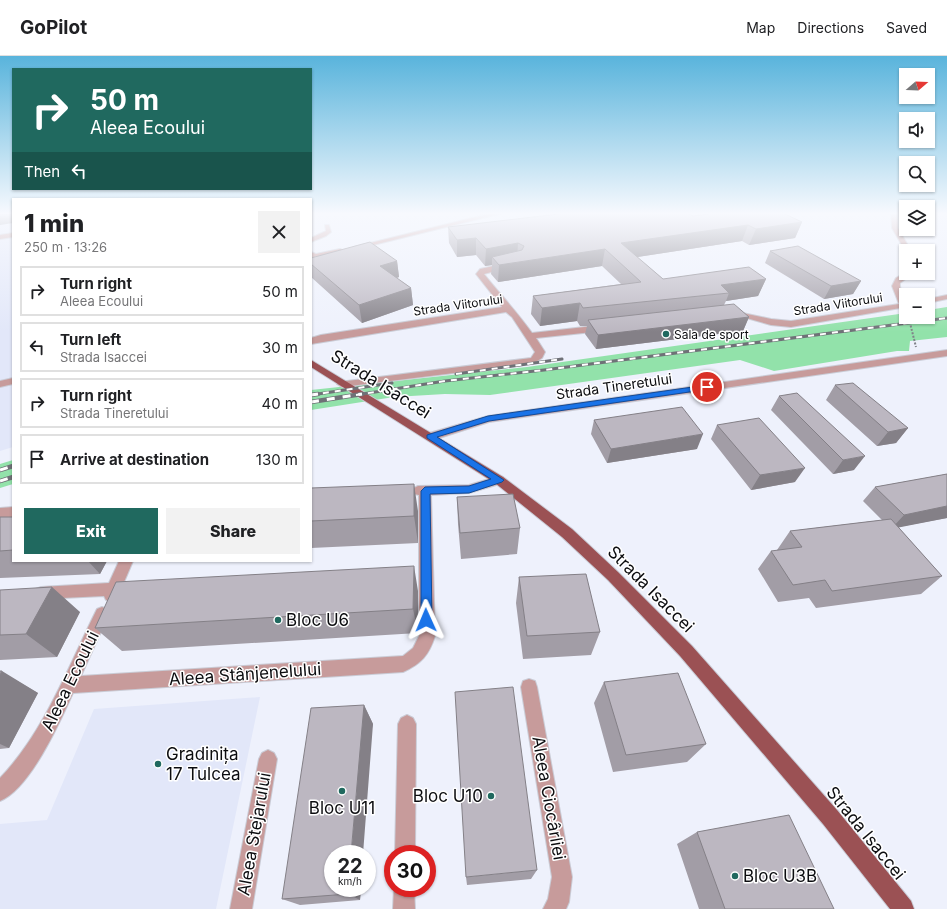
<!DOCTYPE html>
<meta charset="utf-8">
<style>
:root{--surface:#fff;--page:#f2f2f2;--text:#202124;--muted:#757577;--line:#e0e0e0;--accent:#20695f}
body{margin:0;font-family:Inter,sans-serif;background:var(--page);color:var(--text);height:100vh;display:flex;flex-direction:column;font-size:15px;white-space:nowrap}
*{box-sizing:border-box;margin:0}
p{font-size:13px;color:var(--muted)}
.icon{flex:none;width:22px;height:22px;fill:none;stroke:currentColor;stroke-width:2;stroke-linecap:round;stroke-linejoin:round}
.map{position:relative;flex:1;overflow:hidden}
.side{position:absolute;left:12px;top:142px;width:300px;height:364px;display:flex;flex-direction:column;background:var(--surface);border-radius:0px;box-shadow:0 1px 3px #0004}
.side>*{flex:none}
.guide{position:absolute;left:12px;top:12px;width:300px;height:122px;border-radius:0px;box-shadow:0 1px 3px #0004;background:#20695f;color:#fff;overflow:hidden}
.needle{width:26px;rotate:71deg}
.buttons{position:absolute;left:899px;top:12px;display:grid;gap:8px}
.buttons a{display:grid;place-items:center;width:36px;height:36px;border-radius:0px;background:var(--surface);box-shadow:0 1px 3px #0004;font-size:20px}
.speed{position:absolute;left:324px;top:789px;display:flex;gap:8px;font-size:20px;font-weight:700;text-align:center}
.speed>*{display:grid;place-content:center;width:52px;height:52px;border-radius:50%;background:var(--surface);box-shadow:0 1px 3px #0004;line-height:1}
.speed small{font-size:10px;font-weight:400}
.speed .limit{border:6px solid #d22;background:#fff;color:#111}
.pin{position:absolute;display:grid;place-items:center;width:34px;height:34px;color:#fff;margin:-17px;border:2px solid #fff;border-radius:50%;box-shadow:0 1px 4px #0007}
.me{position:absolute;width:44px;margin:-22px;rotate:359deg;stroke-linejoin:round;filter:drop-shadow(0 0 3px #0008)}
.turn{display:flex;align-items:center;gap:14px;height:84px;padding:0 12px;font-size:18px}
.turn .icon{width:52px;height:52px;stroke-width:2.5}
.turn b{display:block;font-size:28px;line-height:34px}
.then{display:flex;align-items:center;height:38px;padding:0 12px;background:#0003;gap:8px;font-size:15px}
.round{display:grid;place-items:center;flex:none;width:42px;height:42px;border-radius:0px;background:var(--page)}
.headline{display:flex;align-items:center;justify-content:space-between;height:68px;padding:0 12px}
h1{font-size:24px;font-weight:800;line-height:30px}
.button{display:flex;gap:8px;margin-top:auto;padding:8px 12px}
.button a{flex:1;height:46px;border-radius:0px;background:var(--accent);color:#fff;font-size:16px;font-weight:800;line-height:46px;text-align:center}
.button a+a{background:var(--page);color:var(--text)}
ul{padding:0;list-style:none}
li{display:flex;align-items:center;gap:12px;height:50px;margin:0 8px 6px;padding:0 4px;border:2px solid var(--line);border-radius:0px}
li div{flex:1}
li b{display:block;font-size:15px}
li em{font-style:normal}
header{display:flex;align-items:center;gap:24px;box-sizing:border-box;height:56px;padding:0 20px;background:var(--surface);border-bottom:1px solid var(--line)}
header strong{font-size:19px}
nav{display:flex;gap:22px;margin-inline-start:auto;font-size:14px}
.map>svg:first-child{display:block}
</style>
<header>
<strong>GoPilot</strong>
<nav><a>Map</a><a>Directions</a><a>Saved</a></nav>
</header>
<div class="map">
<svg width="947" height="853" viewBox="0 0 947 853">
<rect width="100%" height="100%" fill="#eef1fc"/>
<path fill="#e2e7f9" d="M0,157h13v234l-13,4z
M260,641l-44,212h-216v-85l47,-4 47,-111z"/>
<path fill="#92e2aa" d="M947,251v30l-37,4 -1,10h-12l-123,20 -34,-11 -250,35 -45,-1 -51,3 -83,13v-20l216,-23 379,-54v4h22v-7z
M13,404v24l-13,4v-24z"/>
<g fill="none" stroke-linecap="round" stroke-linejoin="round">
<defs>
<path id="minor" d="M492,157h11l-146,36 -3,-2z
M891,157h6l1,15 13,23 -5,1 -14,-24z
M325,169h4l2,7 -5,4 -15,6v-4l15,-7z
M13,177v4l-13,2v-4z
M340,193l2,1v2l-27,6 -4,-1v-5l5,2z
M507,207l4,2 -1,2 -26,7c16,20 33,38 48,59l70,-8 4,3 -4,3 -66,7 9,14 -3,6 -8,5 -192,24 -5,-3 2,-2 192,-24 4,-6 -23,-35 -6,-5 -195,32v-6l10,-3 181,-28 -26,-33 4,-5z
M906,216l8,1 -14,10c-1,9 6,15 6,24l-115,20 -20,-2 -42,-12 4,-2 38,8 20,2 108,-17 -7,-18 4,-8z
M947,239v4l-19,4v-4z
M947,294v6l-458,66 -59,19 -6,-4 2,-3 62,-18z
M13,322v6l-13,3v-6z
M499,420l4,1 2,3 -2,3 -34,10 -38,2 4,141c-6,19 -14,28 -32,36l-330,21c-13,29 -43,96 -73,108v-23c45,-47 68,-111 97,-169l5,-2 5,2 2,5 -28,62 322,-20 10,-8 6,-12v-141l-5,-1 -2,-3 2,-3 4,-2 51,-1z
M13,451v10l-13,1v-10z
M119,505h14l-9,21 10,2 2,4 -2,4 -16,3 -2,5 -5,1 -5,-1 -2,-4 -63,3 -5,-2 -2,-4 2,-4 5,-2 68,-4z
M529,623l6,2 2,6 35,190 -3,25 -3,7h-23l5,-10 4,-22 -31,-190 2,-6z
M407,659l6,3 3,6 -1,130h-20l3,-130 3,-6z
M268,694l6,3 3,6 -25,150h-22l29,-150 3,-6z
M394,832h20l1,21h-22z"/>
<path id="major" d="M311,304l192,117 69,52 46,43 74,74 145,164 74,91 3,8h-24l-67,-85 -143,-168 -72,-76 -46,-43 -67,-54 -184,-116z"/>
</defs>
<use href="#minor" stroke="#caccd6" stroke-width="2"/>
<use href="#major" stroke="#caccd6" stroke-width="2"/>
<path stroke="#808289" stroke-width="2" stroke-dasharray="2 1.5" stroke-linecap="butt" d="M901,260l9,7 6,24"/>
<use href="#minor" fill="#c79b9b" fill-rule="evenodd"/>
<use href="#major" fill="#9b5154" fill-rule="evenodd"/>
<defs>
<path id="rail-far1" d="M456,318l106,-15
M311,339l81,-12
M356,339l89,-14 99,-11 403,-52"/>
<path id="rail" d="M311,339l7,-1
M311,346l51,-8
M0,414l13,-4
M0,425l13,-4"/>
</defs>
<use href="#rail-far1" stroke="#6f7177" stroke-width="3"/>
<use href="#rail" stroke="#6f7177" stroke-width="4.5"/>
<use href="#rail-far1" stroke="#fff" stroke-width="2" stroke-dasharray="6" stroke-linecap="butt"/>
<use href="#rail" stroke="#fff" stroke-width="3" stroke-dasharray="8" stroke-linecap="butt"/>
</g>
<path fill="#a29da6" d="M693,160l109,6 -7,16 -46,7 -7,-4 -105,16 26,22h103l-8,17 -32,5 -2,4 25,12 -6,14 -147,18 -11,-15 2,-8h-7l-3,-5 -37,5 -9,-12 2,-18 88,-12 -19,-18 -104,16 -7,-8 1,-9 -7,1 -9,-11 -19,2 -8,-14 -1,-16z
M770,195l91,30 -8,13 -29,5 -59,-36z
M311,202l86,3 2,16 -2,1 14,10 2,17 -51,18 -51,-46z
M835,329l73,43 -12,15 -19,3 -51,-46z
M779,340l75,74 -21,4 -62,-64z
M594,364l103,29 -90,14 -16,-29z
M717,369l78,57 -44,8 -40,-51z
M947,418v44l-49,9 44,49 -21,18 -105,14 -7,-10 -31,4 -20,-33 13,-18h6v-1l13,-19 92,-11 -19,-19 12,-14z
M311,432l107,23v32l-107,5z
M457,441l63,31 -3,26 -56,5 -3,-35z
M0,461h13v44h94l-7,13 -100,4z
M519,521l81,55 -9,23 -68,4 -7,-56z
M0,534l80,22 -23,45 -57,3z
M418,535v42l-296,18 -27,-23z
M0,615l38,22 -29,55 -9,1z
M604,626l102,62 -19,18 -74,10 -19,-69z
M364,649l9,19 -40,164h28l-1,12 -60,5 -18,-6z
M697,776l137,77h-135l-22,-65z
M537,814l-6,9 -64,6 -1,-8z"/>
<path fill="#848087" d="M0,157h13v10l-13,2z
M802,166l-7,16 -46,7 7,-16z
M748,169l-6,16 -124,19 3,-17z
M476,182v17l-19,2v-17z
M518,187l-1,17 -25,-3v8l-7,1 1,-17z
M605,193l-3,17 -104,16 1,-17z
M397,205l2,16 -16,5 -3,-16z
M766,223l-8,17 -32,5 3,-8 -8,-8z
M861,225l-8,13 -29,5 7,-13z
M411,232l2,17 -51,18 -3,-18z
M580,247l-3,18 -37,5 2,-18z
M749,261l-6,14 -147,18 2,-14z
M908,372l-12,15 -19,3 11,-14z
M703,378l-6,15 -90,14 4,-14z
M865,400l-11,14 -21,4 10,-14z
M805,412l-10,14 -44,8 9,-15z
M414,428l4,27v32l-4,-27z
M947,450v12l-56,11 13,-14z
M88,505h19l-7,13z
M414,510l4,25v42l-5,-24z
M52,531l28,25 -23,45 -31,-23z
M2,615l36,22 -29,55 -9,-4v-69z
M364,649l9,19 -10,130h-12z
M348,832h13l-1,12 -12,-6z"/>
<path fill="#bcb7c1" stroke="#848087" d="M567,157h120l6,3 24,-3h66l19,9 -46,7 -8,-4 -127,18 42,36 86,-12 17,12 -45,6 8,8 -146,15 -3,-5 -38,5 -9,-12 108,-14 -36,-33 -106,16 -7,-8 30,-7 2,-4 -6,-3 -32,6 -10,-11 -19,2 -9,-13z
M370,186l27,19 -17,5 31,22 -52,17 -48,-41v-6z
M798,190l63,35 -30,5 -61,-35z
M734,248l15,13 -151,18 -10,-15z
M853,327l55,45 -20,4 -53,-47z
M797,337l68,63 -22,4 -64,-64z
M682,351l21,27 -92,15 -17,-29z
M759,362l46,50 -45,7 -43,-50z
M947,418v32l-43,9 -29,-28z
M414,428v32l-103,5v-33z
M513,438l7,34 -60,5 -3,-36z
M0,461h13v33l-13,1z
M891,463l51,57 -110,15 -7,-11 -32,5 -22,-34 31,-4 -12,-16z
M414,510l-1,43 -318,19 21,-46z
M586,518l14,58 -73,4 -8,-59z
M52,531l-26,47 -26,1v-45z
M0,615h2l-2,4z
M678,617l28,71 -80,11 -22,-73z
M513,631l24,183 -71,7 -11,-185z
M364,649l-13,149h-18v34h15v6l-66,5 29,-191z
M789,759l45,94h-109l-28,-77z"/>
<linearGradient id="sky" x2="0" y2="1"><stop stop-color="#59b4dc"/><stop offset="0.57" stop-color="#f7f9fe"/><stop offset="1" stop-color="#f7f9fe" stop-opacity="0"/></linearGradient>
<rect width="947" height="276" fill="url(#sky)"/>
<path fill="#1a73e8" stroke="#114b97" d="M707,329l3,1v3l-221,32 -52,16 67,43 -2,2 -33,11 -39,1 2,126 -2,4 -4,2 -4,-2 -1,-4v-129l4,-4 44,-1 22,-7 -64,-41v-3l61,-19z"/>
<g fill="#20695f" stroke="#fff" stroke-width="1.5">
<circle cx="666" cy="278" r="4"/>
<circle cx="278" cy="564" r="4"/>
<circle cx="158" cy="708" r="4"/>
<circle cx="342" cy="735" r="4"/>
<circle cx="491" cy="740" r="4"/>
<circle cx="735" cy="820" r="4"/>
</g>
<g text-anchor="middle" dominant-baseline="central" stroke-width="3" stroke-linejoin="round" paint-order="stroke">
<g font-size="12" fill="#0b0c0f" stroke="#fff">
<text transform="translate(838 248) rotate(-9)">Strada Viitorului</text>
<text transform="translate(458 249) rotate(-8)">Strada Viitorului</text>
</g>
<g font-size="12" fill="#0b0c0f" stroke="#fff" text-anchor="start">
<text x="674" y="278">Sala de sport</text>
</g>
<g font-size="14" fill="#0b0c0f" stroke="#fff">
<text transform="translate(614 330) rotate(-8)">Strada Tineretului</text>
</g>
<g font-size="17" fill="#0b0c0f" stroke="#fff">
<text transform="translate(381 328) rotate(32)">Strada Isaccei</text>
<text transform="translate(651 533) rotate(45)">Strada Isaccei</text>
<text transform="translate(245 618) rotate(-4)">Aleea Stânjenelului</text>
<text transform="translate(70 625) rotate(-64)">Aleea Ecoului</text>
<text transform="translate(549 742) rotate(80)">Aleea Ciocârliei</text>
<text transform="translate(866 777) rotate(51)">Strada Isaccei</text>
<text transform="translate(254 778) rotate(-80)">Aleea Stejarului</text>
</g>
<g font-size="17" fill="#0b0c0f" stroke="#fff" text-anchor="start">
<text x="286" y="564">Bloc U6</text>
<text x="166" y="698">Gradinița<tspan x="166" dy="20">17 Tulcea</tspan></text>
<text x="483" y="740" text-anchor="end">Bloc U10</text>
<text x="342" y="752" text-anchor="middle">Bloc U11</text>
<text x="743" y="820">Bloc U3B</text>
</g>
</g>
</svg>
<div class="buttons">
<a><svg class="needle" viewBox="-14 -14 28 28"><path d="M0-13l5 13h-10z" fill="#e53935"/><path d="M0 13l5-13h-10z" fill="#757577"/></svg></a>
<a><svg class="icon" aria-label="sound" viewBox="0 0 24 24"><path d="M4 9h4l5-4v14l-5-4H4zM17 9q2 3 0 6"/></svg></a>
<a><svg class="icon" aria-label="search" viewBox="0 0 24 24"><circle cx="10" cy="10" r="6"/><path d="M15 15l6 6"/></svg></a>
<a><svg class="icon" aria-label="layers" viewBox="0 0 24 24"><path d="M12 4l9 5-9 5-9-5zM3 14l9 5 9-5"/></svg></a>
<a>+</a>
<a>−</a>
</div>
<div class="speed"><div>22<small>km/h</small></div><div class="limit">30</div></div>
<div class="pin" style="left:707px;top:331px;background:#d93025"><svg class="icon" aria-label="arrive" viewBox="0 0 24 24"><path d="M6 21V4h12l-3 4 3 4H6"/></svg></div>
<svg class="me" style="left:426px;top:564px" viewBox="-20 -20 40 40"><path d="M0-17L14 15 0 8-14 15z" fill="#1a73e8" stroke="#fff" stroke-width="4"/></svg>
<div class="guide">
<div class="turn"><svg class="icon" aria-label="right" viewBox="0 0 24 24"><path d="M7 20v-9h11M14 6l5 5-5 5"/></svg><div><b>50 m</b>Aleea Ecoului</div></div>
<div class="then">Then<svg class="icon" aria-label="left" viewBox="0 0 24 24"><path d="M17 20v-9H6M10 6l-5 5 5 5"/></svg></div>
</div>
<section class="side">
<div class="headline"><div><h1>1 min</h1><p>250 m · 13:26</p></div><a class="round"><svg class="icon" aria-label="close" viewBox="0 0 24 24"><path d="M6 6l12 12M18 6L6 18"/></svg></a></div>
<ul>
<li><svg class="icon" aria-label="right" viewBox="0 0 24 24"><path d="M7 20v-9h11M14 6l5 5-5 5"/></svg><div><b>Turn right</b><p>Aleea Ecoului</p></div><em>50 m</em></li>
<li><svg class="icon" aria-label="left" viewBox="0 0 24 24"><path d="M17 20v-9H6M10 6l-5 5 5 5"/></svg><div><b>Turn left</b><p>Strada Isaccei</p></div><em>30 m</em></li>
<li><svg class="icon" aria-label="right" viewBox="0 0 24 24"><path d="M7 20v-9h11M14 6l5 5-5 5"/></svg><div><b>Turn right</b><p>Strada Tineretului</p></div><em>40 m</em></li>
<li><svg class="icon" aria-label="arrive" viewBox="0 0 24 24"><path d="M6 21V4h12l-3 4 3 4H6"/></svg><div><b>Arrive at destination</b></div><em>130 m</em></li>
</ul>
<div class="button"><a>Exit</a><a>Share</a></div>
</section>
</div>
